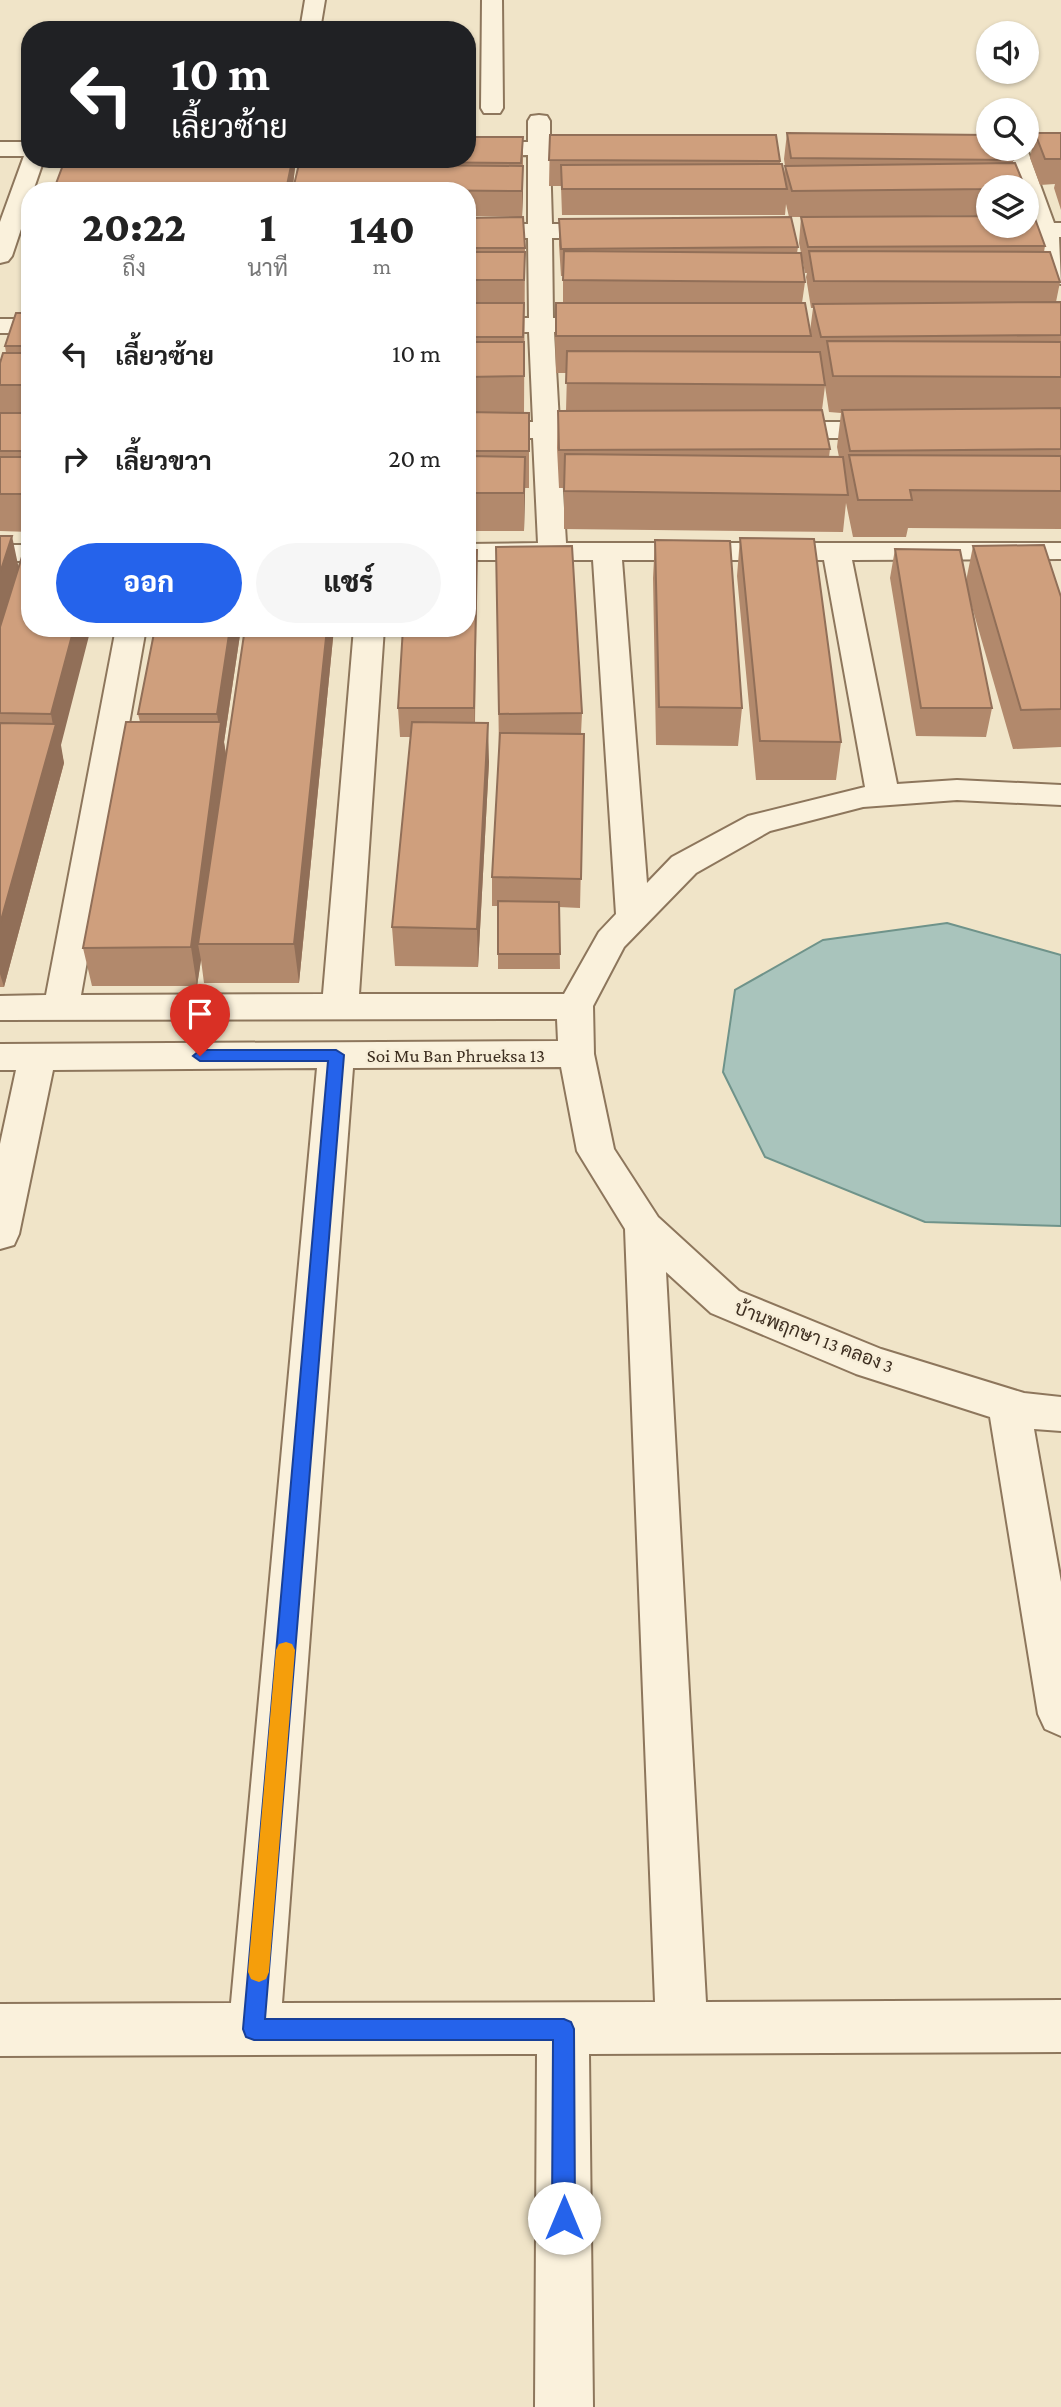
<!DOCTYPE html>
<html lang="th">
<meta charset="utf-8">
<style>
:root{--surface:#fff;--page:#f6f6f6;--text:#222;--muted:#767676;--accent:#2563eb}
body{margin:0;font-family:"Crimson Pro",Sarabun,serif;background:var(--page);color:var(--text);height:100vh;display:flex;flex-direction:column;font-size:26px;white-space:nowrap}
*{box-sizing:border-box;margin:0}
p{font-size:23px;color:var(--muted)}
.icon{flex:none;width:38px;height:38px;fill:none;stroke:currentColor;stroke-width:2;stroke-linecap:round;stroke-linejoin:round}
.map{position:relative;flex:1;overflow:hidden}
.drawer{position:absolute;left:21px;top:182px;width:455px;height:455px;display:flex;flex-direction:column;background:var(--surface);border-radius:28px;box-shadow:0 2px 5px #0004}
.drawer>*{flex:none}
.top-card{position:absolute;left:21px;top:21px;width:455px;height:147px;border-radius:28px;box-shadow:0 2px 5px #0004;background:#202124;color:#fff;overflow:hidden}
.controls{position:absolute;left:976px;top:21px;display:grid;gap:14px}
.controls a{display:grid;place-items:center;width:63px;height:63px;border-radius:50%;background:var(--surface);box-shadow:0 2px 5px #0004;font-size:35px}
.pin{position:absolute;display:grid;place-items:center;width:60px;height:60px;color:#fff;margin:-72px -30px;border-radius:50% 50% 50% 0;rotate:-45deg;box-shadow:0 0 7px #0007}
.pin .icon{rotate:45deg}
.me{position:absolute;width:77px;margin:-38px;rotate:0deg;stroke-linejoin:round;filter:drop-shadow(0 0 5px #0008)}
.turn{display:flex;align-items:center;gap:24px;height:147px;padding:0 35px;font-size:32px}
.turn .icon{width:91px;height:91px;stroke-width:2.5}
.turn b{display:block;font-size:49px;line-height:60px}
.eta{display:flex;justify-content:space-evenly;align-items:center;height:119px;text-align:center}
.eta b{font-size:42px;font-weight:800;line-height:49px}
.action{display:flex;gap:14px;margin-top:auto;padding:14px 35px}
.action a{flex:1;height:80px;border-radius:42px;background:var(--accent);color:#fff;font-size:28px;font-weight:800;line-height:80px;text-align:center}
.action a+a{background:var(--page);color:var(--text)}
ul{padding:0;list-style:none}
li{display:flex;align-items:center;gap:21px;height:105px;padding:0 35px}
li div{flex:1}
li b{display:block;font-size:26px}
li em{font-style:normal}
.map>svg:first-child{display:block}
</style>
<div class="map">
<svg width="1061" height="2407" viewBox="0 0 1061 2407">
<rect width="100%" height="100%" fill="#f0e4c8"/>
<path fill="#a9c4bc" stroke="#6f938a" stroke-width="2" d="M947,923l114,32v271l-136,-4 -160,-65 -42,-85 12,-82 88,-50z"/>
<g fill="none" stroke-linecap="round" stroke-linejoin="round">
<defs>
<path id="minor" d="M305,0h20l-5,30h-20z
M482,0h20l1,108 -3,5h-16l-3,-5z
M539,115l8,1 3,5v21l52,-1 8,2 3,5 -3,5 -8,2h-52l2,69h60l8,2 4,5 -4,5 -8,2h-60l1,80h56l9,2 3,5 -3,5 -9,2h-55l5,90 59,2 4,6 -4,6 -58,2 6,105h495v16l-209,1 45,224 60,-4 104,5v20l-104,-5 -94,7 -93,24 -74,42 -72,74 -31,59 1,48 20,95 44,68 81,74 142,58 143,44 37,4v34l-27,-2 27,153v154l-16,-7 -7,-15 -48,-297 -134,-43 -145,-61 -45,-41 40,730 355,-2v52l-472,2 4,353h-58l2,-353 -537,2v-52l231,-1 86,-935 -264,2 -34,164 -5,11 -14,4v-105l16,-74h-16v-26l558,-3 -1,-22 -557,1v-24l46,-1 70,-367h30l-65,367 242,-1 31,-366h30l-25,366h205l35,-62 17,-18 -23,-354h-126v-16l71,-1 -5,-105h-66v-16h66l-4,-90h-62v-14h62l-1,-80h-61v-14h61v-69l-61,1v-14h61v-21l3,-5zM622,560h202l41,227 -117,29 -76,41 -25,26zM561,1067l16,84 48,78 30,773 -373,1 71,-935z
M0,142h30v17h14l-11,32h-3v11l-18,54 -4,5 -8,2v-41l24,-66h-24z
M1005,149h22l27,74h7v14h-2l2,47 -8,-2 -4,-5 -14,-40 -56,-2 -4,-5 4,-5 8,-2 2,3h38l4,-3 -4,-9v-27h-9z
M0,319h30v14h-30z
M774,422h118l9,2 4,6 -4,6 -9,2h-118l-9,-2 -4,-6 4,-6z
M0,545h30v16h-30z"/>
</defs>
<use href="#minor" stroke="#8d765c" stroke-width="4"/>
<use href="#minor" fill="#faf1dc" fill-rule="evenodd"/>
</g>
<path fill="#b2896c" fill-rule="evenodd" d="M787,133l226,27v3l-24,24v28l-126,2 182,29 -1,6 16,30 -4,20h5v227l-153,-1 -2,9h-53l-7,-34 -3,29 -279,-3v-41h-5l-2,-40 1,-37h8l1,-38h-11l-1,-34 1,-36h7v-27h-2l-2,-31v-26l230,-2 -3,-13 -1,11h-223l-1,-29h-12l1,-51 230,26v3l4,10 1,-8 -1,-7zM791,217h10l-2,26 2,10h-4l1,-6zM801,253l4,20h2l-1,4 5,31h2l-3,23 -8,-28 3,-21zM825,386l4,26 12,1 -4,34 2,10h-10l1,-8 -8,-39z
M1035,133h26v77l-7,-22 1,-4 -15,1 -10,-27z
M523,137v55l-1,25 -55,-1v-25h-174l6,-32z
M296,159l-3,26v6h-239v-2l9,-24v-2z
M467,218l58,30 -1,165h5v75h-4l-1,43h-57z
M30,264v45l-5,-27z
M30,313v100l-30,-1v-49l6,-10 -1,-7z
M0,413h30v119l-30,-1z
M0,536l19,31 45,196 -60,224h-4z
M740,538l101,204 -5,38h-80l-19,-204z
M655,540l87,168 -4,38 -82,-1 -3,-167z
M973,546l88,51v150l-48,2 -43,-149 22,108 -6,29 -70,-1 -26,-158 5,-29 71,32z
M496,547l86,166 -1,21h3l-4,174 -21,-1 1,62h-62v-63h-6v-29l7,-125z
M477,550v28l-2,145 14,39 -11,205 -83,-1 -3,-39 19,-190h-11l-2,-29z
M155,628h86l-17,114 2,14 19,-128h89l-35,355h-95l-3,-23 -4,26h-105l-9,-38 57,-226 -2,-8z"/>
<path fill="#916f58" d="M290,159h6l-3,26v6h-7l5,-23z
M523,166v26l-1,25v-26z
M525,457v37l-1,37v-38z
M12,536l8,38 -20,64v-65z
M477,550v28l-3,158v-28z
M74,628h17l-30,117 3,18 -60,224 -4,-13v-50l54,-193 -3,-17z
M230,628h11l-17,114 3,18 -29,184 3,16 -4,26 -6,-39 29,-214 -3,-19z
M327,628h7l-35,355 -5,-39z
M488,723l1,39 -11,205 -1,-38z"/>
<path fill="#cf9f7d" stroke="#916f58" stroke-width="2" d="M787,133l202,2v14h21l3,11 -222,-2z
M1035,133h26v26h-16z
M550,135h226l4,26 -231,-1z
M467,137h56l-2,26 -223,-2 1,-2h168z
M64,159h226v2l-227,2z
M1015,163l10,24h-36v2l-197,2 -7,-25z
M299,164l224,2 -1,25 -229,-2z
M782,164l5,25h-225l-1,-24z
M63,165l228,1 -5,24 -232,-1z
M989,216v10h38v-10h7l11,30 -237,1 -7,-30z
M523,217l2,31h-58v-30z
M791,217l7,30 -237,2 -2,-30z
M564,251l237,2 4,29 -242,-2z
M809,251l241,1 10,30 -246,-1z
M467,252h58l-1,28h-57z
M30,264v18h-5z
M1061,302v33l-240,2 -8,-33z
M467,303h57l-1,34h-56z
M556,303h249l6,33h-255z
M16,313h14v33h-25z
M827,341l234,1v35l-228,-1z
M467,342h57v34l-57,1z
M567,351l253,1 5,33 -259,-2z
M3,353h27v32h-30v-22z
M1061,408v41l-211,2 -8,-41z
M822,410l8,39 -271,1 -1,-39z
M467,412l62,1v38h-62z
M0,413h30v38h-30z
M565,454l278,3 5,38 -284,-4z
M849,455l212,1v35l-151,-1 2,10h-54z
M467,456l58,1 -1,36h-57z
M0,457h30v37h-30z
M0,536h12l-12,37z
M740,538l74,1 27,203 -81,-1z
M655,540l75,1 12,167 -83,-1z
M1044,545l17,52v112l-40,1 -48,-164z
M572,546l10,167 -83,1 -3,-167z
M25,547h5v81h44l-23,86 -51,-1v-86z
M895,549l65,1 32,158h-71z
M467,550h10l-3,158h-76l5,-80h64z
M155,628h75l-13,86h-79z
M245,628h82l-33,316h-96z
M126,722h95l-30,225 -108,1z
M412,722l76,1 -11,206 -85,-2z
M0,723l56,1 -56,200z
M500,733l84,1 -3,145 -89,-2z
M498,901l61,1 1,52h-62z"/>
<path fill="#2563eb" stroke="#184099" stroke-width="2" d="M200,1050h136l8,5 -79,964h299l7,3 3,7 1,189 -4,8 -7,3 -8,-3 -4,-8 1,-178h-299l-8,-3 -3,-8 85,-968h-128l-7,-5z"/>
<path fill="#f59e0b" d="M286,1642l6,2 3,6 -26,322 -3,7 -7,3 -8,-3 -3,-7 28,-322 3,-6z"/>
<g text-anchor="middle" dominant-baseline="central" stroke-width="5" stroke-linejoin="round" paint-order="stroke">
<g font-size="19" fill="#3d2e20" stroke="#f7eed8">
<text x="456" y="1055">Soi Mu Ban Phrueksa 13</text>
<text transform="translate(814 1337) rotate(21)">บ้านพฤกษา 13 คลอง 3</text>
</g>
</g>
</svg>
<div class="controls">
<a><svg class="icon" aria-label="sound" viewBox="0 0 24 24"><path d="M4 9h4l5-4v14l-5-4H4zM17 9q2 3 0 6"/></svg></a>
<a><svg class="icon" aria-label="search" viewBox="0 0 24 24"><circle cx="10" cy="10" r="6"/><path d="M15 15l6 6"/></svg></a>
<a><svg class="icon" aria-label="layers" viewBox="0 0 24 24"><path d="M12 4l9 5-9 5-9-5zM3 14l9 5 9-5"/></svg></a>
</div>
<div class="pin" style="left:200px;top:1056px;background:#d93025"><svg class="icon" aria-label="arrive" viewBox="0 0 24 24"><path d="M6 21V4h12l-3 4 3 4H6"/></svg></div>
<svg class="me" style="left:564px;top:2218px" viewBox="-20 -20 40 40"><circle r="19" fill="#fff"/><path d="M0-13L10 11 0 6-10 11z" fill="#2563eb"/></svg>
<div class="top-card">
<div class="turn"><svg class="icon" aria-label="left" viewBox="0 0 24 24"><path d="M17 20v-9H6M10 6l-5 5 5 5"/></svg><div><b>10 m</b>เลี้ยวซ้าย</div></div>
</div>
<section class="drawer">
<div class="eta">
<div><b>20:22</b><p>ถึง</p></div>
<div><b>1</b><p>นาที</p></div>
<div><b>140</b><p>m</p></div>
</div>
<ul>
<li><svg class="icon" aria-label="left" viewBox="0 0 24 24"><path d="M17 20v-9H6M10 6l-5 5 5 5"/></svg><div><b>เลี้ยวซ้าย</b></div><em>10 m</em></li>
<li><svg class="icon" aria-label="right" viewBox="0 0 24 24"><path d="M7 20v-9h11M14 6l5 5-5 5"/></svg><div><b>เลี้ยวขวา</b></div><em>20 m</em></li>
</ul>
<div class="action"><a>ออก</a><a>แชร์</a></div>
</section>
</div>
